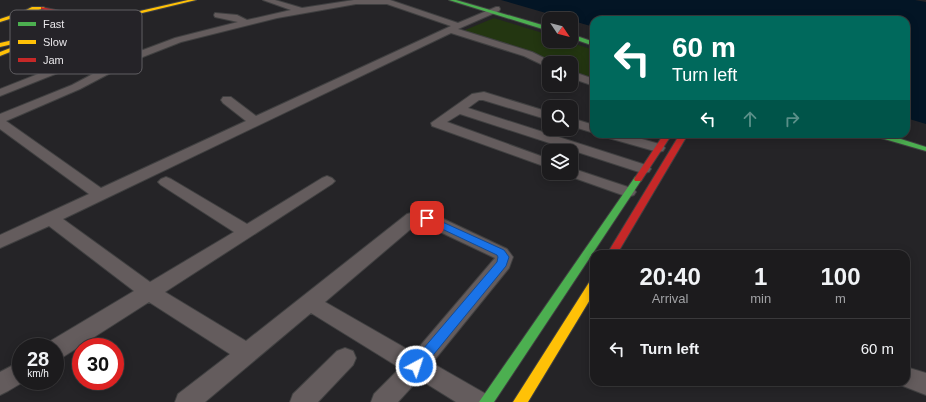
<!DOCTYPE html>
<style>
:root{--surface:#1c1b1d;--page:#29282a;--text:#f1f3f6;--muted:#a0a1a4;--line:#3a393b}
body{margin:0;font-family:Helvetica,sans-serif;background:var(--page);color:var(--text);height:100vh;display:flex;flex-direction:column;font-size:15px;white-space:nowrap}
*{box-sizing:border-box;margin:0}
p{font-size:13px;color:var(--muted)}
.icon{flex:none;width:22px;height:22px;fill:none;stroke:currentColor;stroke-width:2;stroke-linecap:round;stroke-linejoin:round}
.map{position:relative;flex:1;overflow:hidden}
.side{position:absolute;left:590px;top:250px;width:320px;height:136px;display:flex;flex-direction:column;background:var(--surface);border-radius:12px;box-shadow:0 2px 10px #0003,0 0 0 1px var(--line)}
.side>*{flex:none}
.banner{position:absolute;left:590px;top:16px;width:320px;height:122px;border-radius:12px;box-shadow:0 2px 10px #0003,0 0 0 1px var(--line);background:#00695c;color:#fff;overflow:hidden}
.needle{width:26px;rotate:125deg}
.buttons{position:absolute;left:542px;top:12px;display:grid;gap:8px}
.buttons a{display:grid;place-items:center;width:36px;height:36px;border-radius:8px;background:var(--surface);box-shadow:0 2px 10px #0003,0 0 0 1px var(--line);font-size:20px}
.speed{position:absolute;left:12px;top:338px;display:flex;gap:8px;font-size:20px;font-weight:700;text-align:center}
.speed>*{display:grid;place-content:center;width:52px;height:52px;border-radius:50%;background:var(--surface);box-shadow:0 2px 10px #0003,0 0 0 1px var(--line);line-height:1}
.speed small{font-size:10px;font-weight:400}
.speed .limit{border:6px solid #d22;background:#fff;color:#111}
.pin{position:absolute;display:grid;place-items:center;width:34px;height:34px;color:#fff;margin:-17px;border-radius:8px;box-shadow:0 2px 6px #0006}
.me{position:absolute;width:44px;margin:-22px;rotate:40deg;stroke-linejoin:round;filter:drop-shadow(0 0 3px #0008)}
.turn{display:flex;align-items:center;gap:14px;height:84px;padding:0 16px;font-size:18px}
.turn .icon{width:52px;height:52px;stroke-width:2.5}
.turn b{display:block;font-size:28px;line-height:34px}
.lanes{display:flex;align-items:center;height:38px;padding:0 16px;background:#0003;justify-content:center;gap:20px;direction:ltr}
.lanes .off{opacity:.35}
.eta{display:flex;justify-content:space-evenly;align-items:center;height:68px;text-align:center}
.eta b{font-size:24px;font-weight:600;line-height:28px}
ul{padding:0;list-style:none}
li{display:flex;align-items:center;gap:12px;height:60px;padding:0 16px;border-top:1px solid var(--line)}
li div{flex:1}
li b{display:block;font-size:15px}
li em{font-style:normal}
.map>svg:first-child{display:block}
</style>
<div class="map">
<svg width="926" height="402" viewBox="0 0 926 402">
<rect width="100%" height="100%" fill="#252427"/>
<path fill="#233611" d="M494,18l55,17v6h17l28,9v37l-23,-10v-14h-22l-91,-30z"/>
<path fill="#031525" d="M501,0h414l11,2v122l-20,-6v-98h-312v7z"/>
<g fill="none" stroke-linecap="round" stroke-linejoin="round">
<defs>
<path id="street" d="M263,0h12l27,8 52,-8h36l68,23 38,-16h3l1,2 -1,2 -41,18 74,23 22,11h-5v4l-4,-1 -21,-10 -73,-23 -388,186 87,63 84,-50 -73,-47 -3,-3 3,-3 5,-2 5,2 76,45 75,-46 5,-2 5,2 3,3 -3,3 -167,108 81,49 161,-127 12,-3 14,3 74,35 6,8 -4,11 -77,95 54,31 3,8h-33l-37,-23 -21,23h-27l3,-8 26,-26 -89,-55 -106,89h-30l3,-8 52,-40 -81,-52 -86,55 -8,2v-12h-10l2,-4 87,-52 -85,-65 -49,22v-13l89,-41 -89,-65v-15l72,-29 55,-29 48,-18 63,-16 -23,-5 -1,-2 1,-2 22,2 10,5 44,-10zM356,4h31l64,22 -195,90 -25,-19h-8l-2,3 2,3 23,18 -145,67 -95,-67 74,-32 55,-29 46,-18 96,-24zM419,222l76,36 -81,95 -89,-51z
M60,29l55,20 1,2 -1,2h-7l-108,43v-7l99,-39 -42,-16 -2,-2z
M571,71l23,8v7l-23,-8z
M484,92l65,20v8l-66,-20h-4l-11,8 181,58 2,3 -2,3 -5,1 -5,-1 -179,-58 -13,8 102,37v9l-117,-42 -1,-3 41,-29z
M571,118l23,7v8l-23,-7z
M603,134h21l39,11 2,3 -2,3 -5,1 -53,-15z
M571,168l63,21 2,3 -2,3 -6,2 -62,-22 -2,-2h7z
M345,348l8,3 3,7 -3,7 -35,37h-28l3,-8 44,-43z
M21,361v20h4l-17,10 -8,4v-23z
M906,367l20,6v22l-28,-11 -1,-2h9z"/>
<path id="fast" d="M449,0h7l93,27v4z
M571,34l23,8v4l-23,-8z
M873,134h12l41,13v4l-52,-15z
M638,176l4,3 -148,223h-15l156,-225z"/>
<path id="slow" d="M188,0h8l-141,34 -55,22v-4l34,-13 -34,8v-4z
M32,7h11l2,1 -45,14v-3l24,-8z
M594,280v13l-66,109h-15l77,-121z"/>
<path id="jam" d="M41,7l24,5 21,11 -4,1 -21,-10 -20,-5z
M664,134h8l-31,47h-6l-1,-2z
M680,134h8l-71,120h-10z"/>
</defs>
<use href="#street" stroke="#404041" stroke-width="2"/>
<use href="#fast" stroke="#404041" stroke-width="2"/>
<use href="#slow" stroke="#404041" stroke-width="2"/>
<use href="#jam" stroke="#404041" stroke-width="2"/>
<use href="#street" fill="#645c5d" fill-rule="evenodd"/>
<use href="#fast" fill="#4caf50" fill-rule="evenodd"/>
<use href="#slow" fill="#ffc107" fill-rule="evenodd"/>
<use href="#jam" fill="#c62828" fill-rule="evenodd"/>
</g>
<path fill="#1a73e8" stroke="#114b97" d="M427,215l77,35 5,7 -3,9 -85,104 -5,1 -4,-1 -2,-4 2,-4 85,-100 1,-5 -1,-2 -74,-35 -1,-2z"/>
<rect x="10" y="10" width="132" height="64" rx="6" fill="#252328" stroke="#605e62" stroke-width="1"/>
<rect x="18" y="22" width="18" height="4" fill="#4caf50"/>
<rect x="18" y="40" width="18" height="4" fill="#ffc107"/>
<rect x="18" y="58" width="18" height="4" fill="#c62828"/>
<g font-size="11" fill="#e9e7ea">
<text x="43" y="28">Fast</text>
<text x="43" y="46">Slow</text>
<text x="43" y="64">Jam</text>
</g>
</svg>
<div class="buttons">
<a><svg class="needle" viewBox="-14 -14 28 28"><path d="M0-13l5 13h-10z" fill="#e53935"/><path d="M0 13l5-13h-10z" fill="#a0a1a4"/></svg></a>
<a><svg class="icon" aria-label="sound" viewBox="0 0 24 24"><path d="M4 9h4l5-4v14l-5-4H4zM17 9q2 3 0 6"/></svg></a>
<a><svg class="icon" aria-label="search" viewBox="0 0 24 24"><circle cx="10" cy="10" r="6"/><path d="M15 15l6 6"/></svg></a>
<a><svg class="icon" aria-label="layers" viewBox="0 0 24 24"><path d="M12 4l9 5-9 5-9-5zM3 14l9 5 9-5"/></svg></a>
</div>
<div class="speed"><div>28<small>km/h</small></div><div class="limit">30</div></div>
<div class="pin" style="left:427px;top:218px;background:#d93025"><svg class="icon" aria-label="arrive" viewBox="0 0 24 24"><path d="M6 21V4h12l-3 4 3 4H6"/></svg></div>
<svg class="me" style="left:416px;top:366px" viewBox="-20 -20 40 40"><circle r="17" fill="#1a73e8" stroke="#fff" stroke-width="3"/><path d="M0-11L8 9 0 5-8 9z" fill="#fff"/></svg>
<div class="banner">
<div class="turn"><svg class="icon" aria-label="left" viewBox="0 0 24 24"><path d="M17 20v-9H6M10 6l-5 5 5 5"/></svg><div><b>60 m</b>Turn left</div></div>
<div class="lanes"><svg class="icon" aria-label="left" viewBox="0 0 24 24"><path d="M17 20v-9H6M10 6l-5 5 5 5"/></svg><svg class="icon off" aria-label="ahead" viewBox="0 0 24 24"><path d="M12 20V5M6 11l6-6 6 6"/></svg><svg class="icon off" aria-label="right" viewBox="0 0 24 24"><path d="M7 20v-9h11M14 6l5 5-5 5"/></svg></div>
</div>
<section class="side">
<div class="eta">
<div><b>20:40</b><p>Arrival</p></div>
<div><b>1</b><p>min</p></div>
<div><b>100</b><p>m</p></div>
</div>
<ul>
<li><svg class="icon" aria-label="left" viewBox="0 0 24 24"><path d="M17 20v-9H6M10 6l-5 5 5 5"/></svg><div><b>Turn left</b></div><em>60 m</em></li>
</ul>
</section>
</div>
